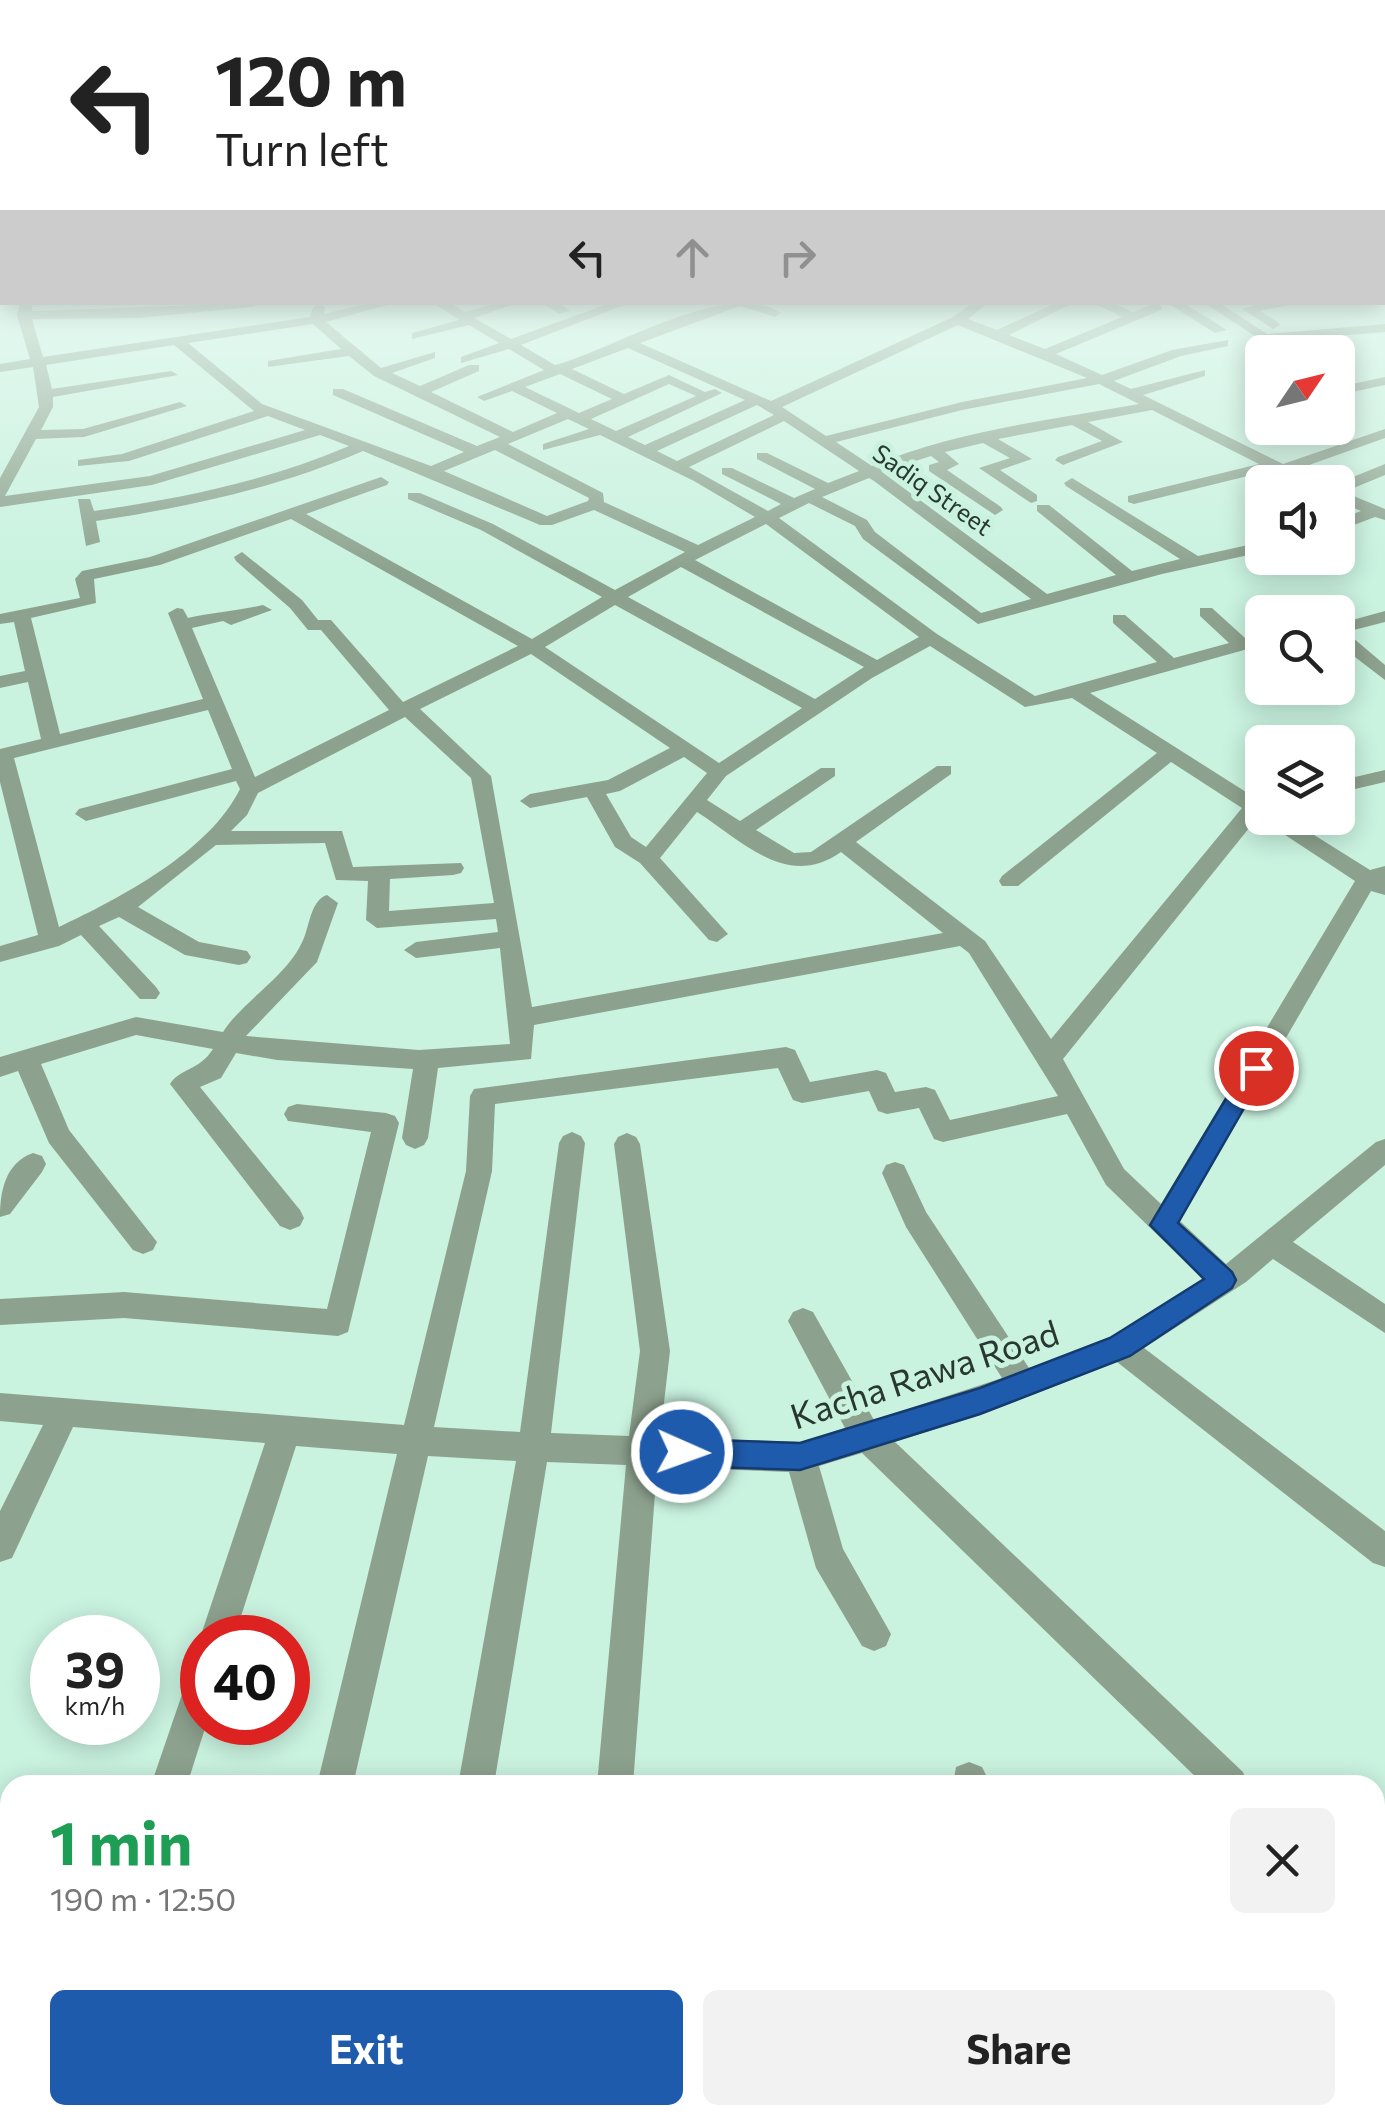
<!DOCTYPE html>
<meta charset="utf-8">
<style>
:root{--surface:#fff;--page:#f2f2f2;--text:#222;--muted:#767676;--accent:#1f5bac}
body{margin:0;font-family:Commissioner,sans-serif;background:var(--page);color:var(--text);height:100vh;display:flex;flex-direction:column;font-size:38px;white-space:nowrap}
*{box-sizing:border-box;margin:0}
p{font-size:32px;color:var(--muted)}
.icon{flex:none;width:55px;height:55px;fill:none;stroke:currentColor;stroke-width:2;stroke-linecap:round;stroke-linejoin:round}
.map{position:relative;flex:1;overflow:hidden}
.details{position:absolute;left:0px;top:1775px;width:1385px;height:350px;display:flex;flex-direction:column;background:var(--surface);border-radius:30px 30px 0 0;box-shadow:0 5px 25px #0003}
.details>*{flex:none}
.banner{position:absolute;left:0px;top:0px;width:1385px;height:305px;box-shadow:0 5px 25px #0003;background:#fff;color:var(--text);overflow:hidden}
.needle{width:65px;rotate:55deg}
.controls{position:absolute;left:1245px;top:335px;display:grid;gap:20px}
.controls a{display:grid;place-items:center;width:110px;height:110px;border-radius:15px;background:var(--surface);box-shadow:0 5px 25px #0003;font-size:50px}
.speed{position:absolute;left:30px;top:1615px;display:flex;gap:20px;font-size:50px;font-weight:700;text-align:center}
.speed>*{display:grid;place-content:center;width:130px;height:130px;border-radius:50%;background:var(--surface);box-shadow:0 5px 25px #0003;line-height:1}
.speed small{font-size:25px;font-weight:400}
.speed .limit{border:15px solid #d22;background:#fff;color:#111}
.pin{position:absolute;display:grid;place-items:center;width:85px;height:85px;color:#fff;margin:-42px;border:5px solid #fff;border-radius:50%;box-shadow:0 2px 10px #0007}
.me{position:absolute;width:110px;margin:-55px;rotate:92deg;stroke-linejoin:round;filter:drop-shadow(0 0 8px #0008)}
.turn{display:flex;align-items:center;gap:35px;height:210px;padding:0 50px;font-size:45px}
.turn .icon{width:130px;height:130px;stroke-width:2.5}
.turn b{display:block;font-size:70px;line-height:85px}
.lanes{display:flex;align-items:center;height:95px;padding:0 50px;background:#0003;justify-content:center;gap:50px;direction:ltr}
.lanes .off{opacity:.35}
.round{display:grid;place-items:center;flex:none;width:105px;height:105px;border-radius:15px;background:var(--page)}
.overview{display:flex;align-items:center;justify-content:space-between;height:170px;padding:0 50px}
h1{font-size:60px;font-weight:700;line-height:75px;color:#1e9e55}
.primary-button{display:flex;gap:20px;margin-top:auto;padding:20px 50px}
.primary-button a{flex:1;height:115px;border-radius:15px;background:var(--accent);color:#fff;font-size:40px;font-weight:700;line-height:115px;text-align:center}
.primary-button a+a{background:var(--page);color:var(--text)}
.map>svg:first-child{display:block}
</style>
<div class="map">
<svg width="1385" height="2125" viewBox="0 0 1385 2125">
<rect width="100%" height="100%" fill="#c9f2df"/>
<g fill="none" stroke-linecap="round" stroke-linejoin="round">
<path fill="#8da28e" fill-rule="evenodd" d="M0,284l2,1v8l-2,-1z
M1382,284l3,1v9l-3,-1z
M20,302h12v9l227,-8 -6,4 -115,11 -106,1 11,38 267,-40 3,-10 6,-4 6,4 -1,7 50,-12h24l-72,20 55,46 54,-16v6l-43,15 28,13 49,-21h10v6l-48,21 82,40 44,-19 -45,-22 -28,10 -7,-4 67,-27 -35,-21 -48,14v-6l38,-14 -30,-18 -57,14v-6l47,-13 -27,-18h16l17,10 36,-10h19l-46,16 37,21 102,-37h19l-111,43 34,20c57,-15 174,-88 226,-52l-6,4 -35,-11 -100,37 131,58 182,-84 21,-15h15l-21,17 29,11 61,-28h17l-66,33 36,14 77,-32 -31,-15h18l24,10 23,-9 6,4 -1,3 -105,44 46,21 70,-25 56,-10v6l-47,10 -67,25 17,8 74,-19v6l-62,19 140,69 102,-35v9l-90,32 21,12h-18l-26,-12 -138,34 -6,-2v-6l131,-32 -107,-54 -64,12 35,20 -60,23 -8,-5 3,-3 44,-16 -30,-16 -74,14 34,20 -32,11 37,25v6l-6,2 -52,-35 31,-10 -27,-15 -38,9 14,12 -12,6 54,37 2,3 -8,5 -66,-44v-6l10,-3 -8,-6 -49,16 165,122 69,-19 -79,-64v-6h12l83,66 48,-12 -114,-73 -2,-3 8,-5 126,78 64,-14v10l-100,22 -184,50 -115,-85 -8,-13 -46,-23 -30,15 158,116 98,62 122,-34 -44,-39v-8h12l49,43 55,-15 -29,-27v-8h12l33,30 17,-4v11l-172,48 167,106 5,-2v21h25l83,52 15,-4v29l-14,-4 -191,330 46,43 150,-122 9,-3v26l-92,77 92,62v29l-112,-74 -27,23 -102,66 241,183v36l-12,-4 -256,-201 -137,53 -85,27 348,330 5,13h-44l-342,-332 -43,13 24,83 48,85 -5,12 -12,5 -12,-5 -46,-78 -27,-96 -132,-5 -24,318h-36l29,-320 -79,-3 -53,323h-36l58,-324 -88,-5 -75,329h-36l80,-331 -101,-8 -62,192h-32v6l-2,-6 65,-195 -192,-16 -61,131 -12,4v-51l43,-86 -43,-4v-28l404,32 62,-254 4,-75 4,-7 312,-42 9,3 15,32 67,-12 9,3 9,19 31,-5 9,3 15,30 108,-24 -89,-143 -9,-7 -426,79 -3,34 -93,9 -10,70 -4,7 -9,4 -9,-4 -4,-7 11,-69 -136,-9 -41,-7 -15,25 -21,9 100,123 4,8 -4,8 -10,4 -10,-4 -110,-142c10,-16 29,-13 43,-35l-77,-14 -95,29 28,66 88,112 -4,8 -10,4 -10,-4 -84,-107 -31,-72 -18,6v-20l136,-40 87,15c23,-35 68,-57 82,-97 5,-14 7,-35 22,-40l11,8 -21,59 -71,74 173,14 91,-6 -10,-96 -84,10 -12,-8 12,-8 82,-10 -2,-13 -119,9 -11,-8 2,-39 -32,-1 -11,-37 -109,2 -78,62 61,35 48,9 4,6 -4,6 -8,2 -54,-10 -66,-38 -20,9 57,61 4,6 -4,6h-16l-59,-64 -22,11 -59,16v-16l38,-11 -38,-153v-33l41,-10 -13,-57 -28,6v-12l25,-5 -11,-49 -14,2v-10l80,-16 -5,-19 7,-8 68,-14 231,-80 8,5 -2,3 -81,29 226,125 70,-42 -121,-67 -73,-31v-6h12l73,31 122,66 70,-38 -91,-42 -42,15h-12l-177,-74c-86,37 -175,56 -267,70l4,21 -14,4 -8,-47h12l4,12c88,-13 173,-30 255,-65l-29,-11 -168,50 -152,22v-29l39,-71 -6,-40 -33,5v-8l30,-5 -13,-44zM313,324l28,25 -73,12v6l81,-11 25,20 126,61 -23,9 -134,-57h-10v6l131,57 -33,14 -169,-62 -74,-61zM958,325l129,53 -125,24 -136,34 -44,-29zM174,345l80,66 -132,43 -44,6v6l51,-5 139,-45 37,14 -155,46 -145,20 31,-57 48,-2 103,-31 -7,-4 -97,27 -42,1 12,-23v-10l125,-22 -7,-4 -119,18 -6,-24zM628,348l117,52 -100,45 -17,-8 94,-44 -7,-4 -10,3 -36,-17 -45,19 -52,-25zM560,374l52,25 -33,14 -54,-26zM669,384l27,12 -80,35 -25,-12zM1099,384l40,20c-89,16 -184,27 -267,62l-36,-24 126,-32zM757,405l17,10 -97,46 -20,-10zM568,419l21,10 -46,15v6l57,-15 94,46 61,36 -57,28 -94,-43 -1,-9 -95,-49zM784,421l75,50 -31,12 -61,-30h-10v6l58,30 -21,9 -62,-30h-10v6l59,30 -13,7 -79,-44zM495,450l94,48 -1,3 -41,15 -103,-45zM869,478l5,3 157,118 -50,14 -106,-81 -8,-12 -45,-23zM291,519l227,127 -115,56 -72,-82h-13l-16,-20 -60,-48 -8,5 2,4 54,47 18,22h13l68,80 -134,67 -63,-149 31,-7 8,4 41,-15 -9,-5c-26,6 -48,7 -75,13l-5,-9 -6,-1 -9,5 35,86 -143,35 -29,-116 65,-15 -2,-24 66,-14zM766,524l153,113 -42,23 -182,-100zM681,567l183,100 -49,32 -187,-102zM615,605l187,103 -83,55 -174,-116zM930,646l95,61 47,-9 85,55 -155,123 -3,5 3,5h16l153,-124 71,46 -191,231 -66,-98 -129,-99 95,-68v-8h-14l-126,86 -17,1 -38,-23 79,-54v-8h-14l-81,53 -33,-21 19,-24 146,-98zM531,654l139,94 -62,32 -78,14 -10,7 10,7 57,-11 28,50 25,16 69,77 8,2 11,-8 -68,-76 37,-46c47,30 90,78 144,40l102,81 -411,74 -41,-231 -71,-67zM208,710l24,59 -153,40 -4,5 11,7 150,-40 4,8c-31,63 -120,109 -181,138l-45,-169zM405,717l66,61 23,125 -105,8 1,-32 63,-4 8,-2 3,-5 -3,-5 -108,4 -11,-36h-111l16,-16 11,-22zM684,757l23,16 -61,74 -15,-10 -25,-43 14,-3zM1258,817l97,64 -194,323 -37,-35 -61,-110zM778,1068l15,32 9,3 67,-12 9,20 9,3 32,-6 15,31 9,3 124,-28 39,71 97,94 -93,59 -81,30 -103,-156 -22,-47 -9,-3 -9,3 -4,8 24,54 96,151 -128,42 -61,-108 -10,-4 -10,4 -5,9 57,107 -44,14 -141,-5 10,-86 -30,-207 -4,-7 -9,-4 -9,4 -4,7 26,207 -11,85 -78,-3 34,-290 -4,-7 -9,-4 -9,4 -4,7 -39,289 -86,-5 58,-256 3,-67z
M541,302h17l12,9 -11,3z
M1166,302h16l45,28 -12,3z
M1203,302h15l49,32 118,-10v8l-121,10z
M1266,302h37l-43,9 18,11 2,3 -7,4 -31,-20z
M1385,377v8l-47,10v-8z
M1385,464v11l-41,17 41,17v11l-10,-3 -37,14v-11l23,-9 -23,-10v-18z
M1385,611v11l-39,10 39,33v15l-47,-36v-20z
M1385,770v12l-47,11v-12z
M297,1104l89,9 9,3 4,7 -51,209 -10,4 -214,-18 -124,7v-26l124,-7 203,17 44,-177 -83,-11 -4,-7 4,-7z
M33,1153l9,3 4,8 -4,8 -32,42 -10,3c0,-25 5,-54 33,-64z
M202,1666v56h5l-20,63h-36l39,-114z
M969,1762l13,5 9,18h-38l3,-18z
M1375,1906l10,4v43l-10,-4z
M0,1950l10,1v40l-10,-1z
M612,2115h42l-1,10h-42z
M1204,2115h46l4,10h-46z"/>
</g>
<linearGradient id="sky" x2="0" y2="1"><stop stop-color="#7dc0e2"/><stop offset="0.48" stop-color="#e7f9f1"/><stop offset="1" stop-color="#e7f9f1" stop-opacity="0"/></linearGradient>
<rect width="1385" height="572" fill="url(#sky)"/>
<path fill="#1f5bac" stroke="#143b70" stroke-width="2.5" d="M1256,1059l11,9 -89,155 54,49 4,8 -4,8 -102,68 -150,58 -180,56 -118,-4 -10,-4 -4,-10 4,-9 10,-4 118,4 180,-55 130,-50 94,-59 -54,-54 98,-163z"/>
<g text-anchor="middle" dominant-baseline="central" stroke-width="10" stroke-linejoin="round" paint-order="stroke">
<g font-size="25" fill="#283730" stroke="#c9f2df">
<text transform="translate(933 489) rotate(35)">Sadiq Street</text>
</g>
<g font-size="35" fill="#283730" stroke="#c9f2df">
<text transform="translate(924 1373) rotate(-18)">Kacha Rawa Road</text>
</g>
</g>
</svg>
<div class="controls">
<a><svg class="needle" viewBox="-14 -14 28 28"><path d="M0-13l5 13h-10z" fill="#e53935"/><path d="M0 13l5-13h-10z" fill="#767676"/></svg></a>
<a><svg class="icon" aria-label="sound" viewBox="0 0 24 24"><path d="M4 9h4l5-4v14l-5-4H4zM17 9q2 3 0 6"/></svg></a>
<a><svg class="icon" aria-label="search" viewBox="0 0 24 24"><circle cx="10" cy="10" r="6"/><path d="M15 15l6 6"/></svg></a>
<a><svg class="icon" aria-label="layers" viewBox="0 0 24 24"><path d="M12 4l9 5-9 5-9-5zM3 14l9 5 9-5"/></svg></a>
</div>
<div class="speed"><div>39<small>km/h</small></div><div class="limit">40</div></div>
<div class="pin" style="left:1256px;top:1068px;background:#d93025"><svg class="icon" aria-label="arrive" viewBox="0 0 24 24"><path d="M6 21V4h12l-3 4 3 4H6"/></svg></div>
<svg class="me" style="left:682px;top:1452px" viewBox="-20 -20 40 40"><circle r="17" fill="#1f5bac" stroke="#fff" stroke-width="3"/><path d="M0-11L8 9 0 5-8 9z" fill="#fff"/></svg>
<div class="banner">
<div class="turn"><svg class="icon" aria-label="left" viewBox="0 0 24 24"><path d="M17 20v-9H6M10 6l-5 5 5 5"/></svg><div><b>120 m</b>Turn left</div></div>
<div class="lanes"><svg class="icon" aria-label="left" viewBox="0 0 24 24"><path d="M17 20v-9H6M10 6l-5 5 5 5"/></svg><svg class="icon off" aria-label="ahead" viewBox="0 0 24 24"><path d="M12 20V5M6 11l6-6 6 6"/></svg><svg class="icon off" aria-label="right" viewBox="0 0 24 24"><path d="M7 20v-9h11M14 6l5 5-5 5"/></svg></div>
</div>
<section class="details">
<div class="overview"><div><h1>1 min</h1><p>190 m · 12:50</p></div><a class="round"><svg class="icon" aria-label="close" viewBox="0 0 24 24"><path d="M6 6l12 12M18 6L6 18"/></svg></a></div>
<div class="primary-button"><a>Exit</a><a>Share</a></div>
</section>
</div>
